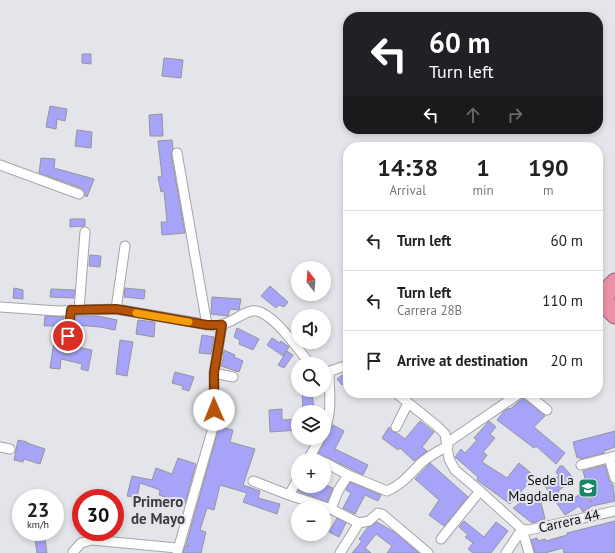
<!DOCTYPE html>
<meta charset="utf-8">
<style>
:root{--surface:#fff;--page:#f6f6f6;--text:#222;--muted:#767676;--line:#e0e0e0}
body{margin:0;font-family:"PT Sans",sans-serif;background:var(--page);color:var(--text);height:100vh;display:flex;flex-direction:column;font-size:15px;white-space:nowrap}
*{box-sizing:border-box;margin:0}
p{font-size:13px;color:var(--muted)}
.icon{flex:none;width:22px;height:22px;fill:none;stroke:currentColor;stroke-width:2;stroke-linecap:round;stroke-linejoin:round}
.map{position:relative;flex:1;overflow:hidden}
.sheet{position:absolute;left:343px;top:142px;width:260px;height:256px;display:flex;flex-direction:column;background:var(--surface);border-radius:16px;box-shadow:0 2px 6px #0003}
.sheet>*{flex:none}
.hud{position:absolute;left:343px;top:12px;width:260px;height:122px;border-radius:16px;box-shadow:0 2px 6px #0003;background:#202124;color:#fff;overflow:hidden}
.needle{width:26px;rotate:343deg}
.buttons{position:absolute;left:291px;top:261px;display:grid;gap:8px}
.buttons a{display:grid;place-items:center;width:40px;height:40px;border-radius:50%;background:var(--surface);box-shadow:0 2px 6px #0003;font-size:20px}
.speed{position:absolute;left:12px;top:489px;display:flex;gap:8px;font-size:20px;font-weight:700;text-align:center}
.speed>*{display:grid;place-content:center;width:52px;height:52px;border-radius:50%;background:var(--surface);box-shadow:0 2px 6px #0003;line-height:1}
.speed small{font-size:10px;font-weight:400}
.speed .limit{border:6px solid #d22;background:#fff;color:#111}
.pin{position:absolute;display:grid;place-items:center;width:34px;height:34px;color:#fff;margin:-17px;border:2px solid #fff;border-radius:50%;box-shadow:0 1px 4px #0007}
.me{position:absolute;width:44px;margin:-22px;rotate:359deg;stroke-linejoin:round;filter:drop-shadow(0 0 3px #0008)}
.turn{display:flex;align-items:center;gap:14px;height:84px;padding:0 20px;font-size:18px}
.turn .icon{width:52px;height:52px;stroke-width:2.5}
.turn b{display:block;font-size:28px;line-height:34px}
.lanes{display:flex;align-items:center;height:38px;padding:0 20px;background:#0003;justify-content:center;gap:20px;direction:ltr}
.lanes .off{opacity:.35}
.eta{display:flex;justify-content:space-evenly;align-items:center;height:68px;text-align:center}
.eta b{font-size:24px;font-weight:600;line-height:28px}
ul{padding:0;list-style:none}
li{display:flex;align-items:center;gap:12px;height:60px;padding:0 20px;border-top:1px solid var(--line)}
li div{flex:1}
li b{display:block;font-size:15px}
li em{font-style:normal}
.map>svg:first-child{display:block}
</style>
<div class="map">
<svg width="615" height="553" viewBox="0 0 615 553">
<rect width="100%" height="100%" fill="#e4e5ea"/>
<path fill="#a6a3f9" stroke="#95959a" d="M82,54h9v10l-9,-1z
M164,58l19,2 -2,18 -19,-2z
M50,106l17,3 -2,12 -8,-2 -1,10 -10,-2z
M162,114l1,22h-13l-1,-21z
M77,130l15,2 -1,16 -16,-2z
M172,140l1,9 -2,5 14,79 -23,2 -1,-13h6l-3,-31 -3,1 -3,-15 4,-1 -4,-35z
M41,158l14,1 -1,9 40,11 -7,18 -2,-1v-3l-4,-5 -42,-15z
M70,219h15v7l-15,1z
M90,255l11,1 -1,11 -11,-1z
M270,286l18,16 -4,5 -5,-2 -3,3 -15,-12z
M14,288l9,2v9l-10,-1z
M125,288l20,2 -1,9 -20,-2z
M51,289l24,1 -1,8 -24,-1z
M212,297l29,2 -2,11 -9,-1 -2,7 -17,-2z
M45,316l19,1 -3,31 3,6 5,1 3,-2 1,-7 19,4 -4,21 -7,-2 1,-5 -21,-5 -1,10 -10,-1 5,-33h-1v-9h-10z
M76,316h21l20,4 -2,10 -15,-3 -25,-2z
M138,320l17,2 -1,15 -18,-3z
M237,328l22,11 -6,11 -14,-6 1,-4 -6,-3z
M202,335l12,2 -3,17 -12,-1z
M272,338l8,5 1,-2 8,6 -6,9 -16,-11z
M120,340l13,2 -6,34 -11,-2z
M224,350l11,5 -1,2 9,4 -4,11 -18,-6 3,-10h-1z
M287,351l6,4 -9,13 -6,-3z
M348,371v10l-6,4 -5,-6z
M175,372l19,5 -5,14 -7,-2 1,-3 -11,-3z
M312,390l2,22h-11l-1,-21z
M523,398l22,18 -11,11 31,26 -9,11 -20,-18 -2,2 -37,-28 7,-9 5,-3 1,1z
M282,409v11l16,-1v11l-28,2 -1,-22z
M420,421l14,11 -12,15 5,4 -13,10 -14,-13 -2,2 -16,-12 7,-11 4,5 4,1 8,6z
M489,421l7,6 -6,7 5,4 -12,14 4,3 -5,7 25,16 12,-15 13,11 1,4 -23,26 -33,-24 1,-3 -23,-20 6,-8 4,4 12,-13 -3,-2z
M333,425l11,6 -9,18 33,16 -5,10 -37,-18 -3,-1 -5,4h-3z
M219,427l14,3 -3,12 25,7 -12,36 17,6 -2,7 22,6 -3,10 -34,-12 4,-9 -27,-8 -6,25 -7,-2 -7,22 6,2 -5,21h-18l2,-7h4l-3,-1z
M615,431v16l-11,4v2l-24,6 -1,-2 -2,1 -4,-16z
M18,440l9,2v1l18,6 -5,15 -16,-5 -1,3 -9,-2z
M178,458l18,6 -11,40 -26,-9 1,-5 -20,-7 -3,15 -10,-2 5,-20 20,4 4,-12 16,6z
M430,463l38,34 -24,29 -15,-11 10,-15 -24,-21z
M605,465l4,15 4,5 2,16 -23,5 -9,6 -4,-6 -14,9 -20,-29 14,-10 -3,-4 4,-6h3l11,13 -16,12 9,12 16,-11 8,10 -8,-31z
M350,482l31,13 -3,6 -13,-6 -10,19 -12,-6 8,-15 -5,-3z
M301,486h27l5,2 -6,14 -29,-11z
M532,495l9,7 4,17 -13,4 -19,-15z
M337,518l9,5 -7,14 -10,-5z
M464,521l20,16 12,-15 12,9 -17,22h-18l-5,-4 5,-6 -8,-6 3,-2 -9,-8z
M615,521v32h-51l-1,-5 -18,5h-10l-4,-13 6,-2 1,3 7,-2 1,2 21,-6v-2z
M377,522l17,10 25,21h-32l5,-7 -16,-12 -11,14 6,5h-19l10,-12 -3,-2 9,-12z
M34,532h10l3,21h-10z"/>
<g fill="none" stroke-linecap="round" stroke-linejoin="round">
<defs>
<path id="street" d="M177,153l30,172
M0,165l79,29
M0,307l58,4 58,-2 99,17c18,-2 23,-12 37,-15 19,-3 47,40 58,53
M116,309l9,-63
M79,310l6,-78
M67,349l4,-39
M214,373l19,4
M324,373l24,-8
M396,393l41,33 8,8 4,25 6,11 25,21 42,38
M526,393l21,17
M396,427l12,-24
M324,430c9,-17 5,-39 5,-58
M447,443l73,-50
M0,447l10,2
M609,458l6,20
M308,460l12,-22
M324,462l24,13
M581,465l34,-9
M253,481l36,14 42,14 28,14 10,-2 9,-8 4,1 46,39
M289,495l9,-16
M331,509l7,-18 10,-16 39,16c15,-6 24,-18 34,-28 8,-7 17,-12 27,-17
M522,529l7,1 86,-19
M522,529l7,24
M441,539l39,-48
M73,552l8,-9 11,-3 85,8
M177,553l37,-129v-51l8,-48
M340,553l19,-30
M506,553l16,-24"/>
<path id="highway" d="M615,282c-12,10 -12,23 0,33"/>
</defs>
<use href="#street" stroke="#a4a4a9" stroke-width="11"/>
<use href="#highway" stroke="#9d6271" stroke-width="19"/>
<use href="#street" stroke="#fff" stroke-width="9"/>
<use href="#highway" stroke="#eb91a7" stroke-width="17"/>
</g>
<g fill="none" stroke-linecap="round" stroke-linejoin="round">
<defs>
<path id="route" d="M68,336l3,-26 45,-1 91,16h15l-8,48v37"/>
</defs>
<use href="#route" stroke="#753606" stroke-width="10"/>
<use href="#route" stroke="#b45309" stroke-width="7"/>
<path stroke="#f59e0b" stroke-width="7" d="M136,313l53,9"/>
</g>
<defs>
<symbol id="school-square" viewBox="-11 -11 22 22"><rect x="-9" y="-9" width="18" height="18" rx="4" fill="#188664" stroke="#e4e5ea"/><path d="M0-5L7-2L0 1L-7-2ZM-4 1L0 2.5L4 1V4Q0 6-4 4Z" fill="#fff"/></symbol>
</defs>
<g fill-rule="evenodd">
<use href="#school-square" x="577" y="477" width="22" height="22"/>
</g>
<g text-anchor="middle" dominant-baseline="central" stroke-width="4" stroke-linejoin="round" paint-order="stroke">
<g font-size="14" fill="#0b0c0d" stroke="#e4e5ea" text-anchor="end">
<text x="574" y="480">Sede La<tspan x="574" dy="16">Magdalena</tspan></text>
</g>
<g font-size="14" fill="#0b0c0d" stroke="#e4e5ea">
<text transform="translate(569 521) rotate(-13)">Carrera 44</text>
</g>
<g font-size="15" font-weight="bold" fill="#3c3c41" stroke="#e4e5ea">
<text x="158" y="501">Primero<tspan x="158" dy="17">de Mayo</tspan></text>
</g>
</g>
</svg>
<div class="buttons">
<a><svg class="needle" viewBox="-14 -14 28 28"><path d="M0-13l5 13h-10z" fill="#e53935"/><path d="M0 13l5-13h-10z" fill="#767676"/></svg></a>
<a><svg class="icon" aria-label="sound" viewBox="0 0 24 24"><path d="M4 9h4l5-4v14l-5-4H4zM17 9q2 3 0 6"/></svg></a>
<a><svg class="icon" aria-label="search" viewBox="0 0 24 24"><circle cx="10" cy="10" r="6"/><path d="M15 15l6 6"/></svg></a>
<a><svg class="icon" aria-label="layers" viewBox="0 0 24 24"><path d="M12 4l9 5-9 5-9-5zM3 14l9 5 9-5"/></svg></a>
<a>+</a>
<a>−</a>
</div>
<div class="speed"><div>23<small>km/h</small></div><div class="limit">30</div></div>
<div class="pin" style="left:68px;top:336px;background:#d93025"><svg class="icon" aria-label="arrive" viewBox="0 0 24 24"><path d="M6 21V4h12l-3 4 3 4H6"/></svg></div>
<svg class="me" style="left:214px;top:410px" viewBox="-20 -20 40 40"><circle r="19" fill="#fff"/><path d="M0-13L10 11 0 6-10 11z" fill="#b45309"/></svg>
<div class="hud">
<div class="turn"><svg class="icon" aria-label="left" viewBox="0 0 24 24"><path d="M17 20v-9H6M10 6l-5 5 5 5"/></svg><div><b>60 m</b>Turn left</div></div>
<div class="lanes"><svg class="icon" aria-label="left" viewBox="0 0 24 24"><path d="M17 20v-9H6M10 6l-5 5 5 5"/></svg><svg class="icon off" aria-label="ahead" viewBox="0 0 24 24"><path d="M12 20V5M6 11l6-6 6 6"/></svg><svg class="icon off" aria-label="right" viewBox="0 0 24 24"><path d="M7 20v-9h11M14 6l5 5-5 5"/></svg></div>
</div>
<section class="sheet">
<div class="eta">
<div><b>14:38</b><p>Arrival</p></div>
<div><b>1</b><p>min</p></div>
<div><b>190</b><p>m</p></div>
</div>
<ul>
<li><svg class="icon" aria-label="left" viewBox="0 0 24 24"><path d="M17 20v-9H6M10 6l-5 5 5 5"/></svg><div><b>Turn left</b></div><em>60 m</em></li>
<li><svg class="icon" aria-label="left" viewBox="0 0 24 24"><path d="M17 20v-9H6M10 6l-5 5 5 5"/></svg><div><b>Turn left</b><p>Carrera 28B</p></div><em>110 m</em></li>
<li><svg class="icon" aria-label="arrive" viewBox="0 0 24 24"><path d="M6 21V4h12l-3 4 3 4H6"/></svg><div><b>Arrive at destination</b></div><em>20 m</em></li>
</ul>
</section>
</div>
